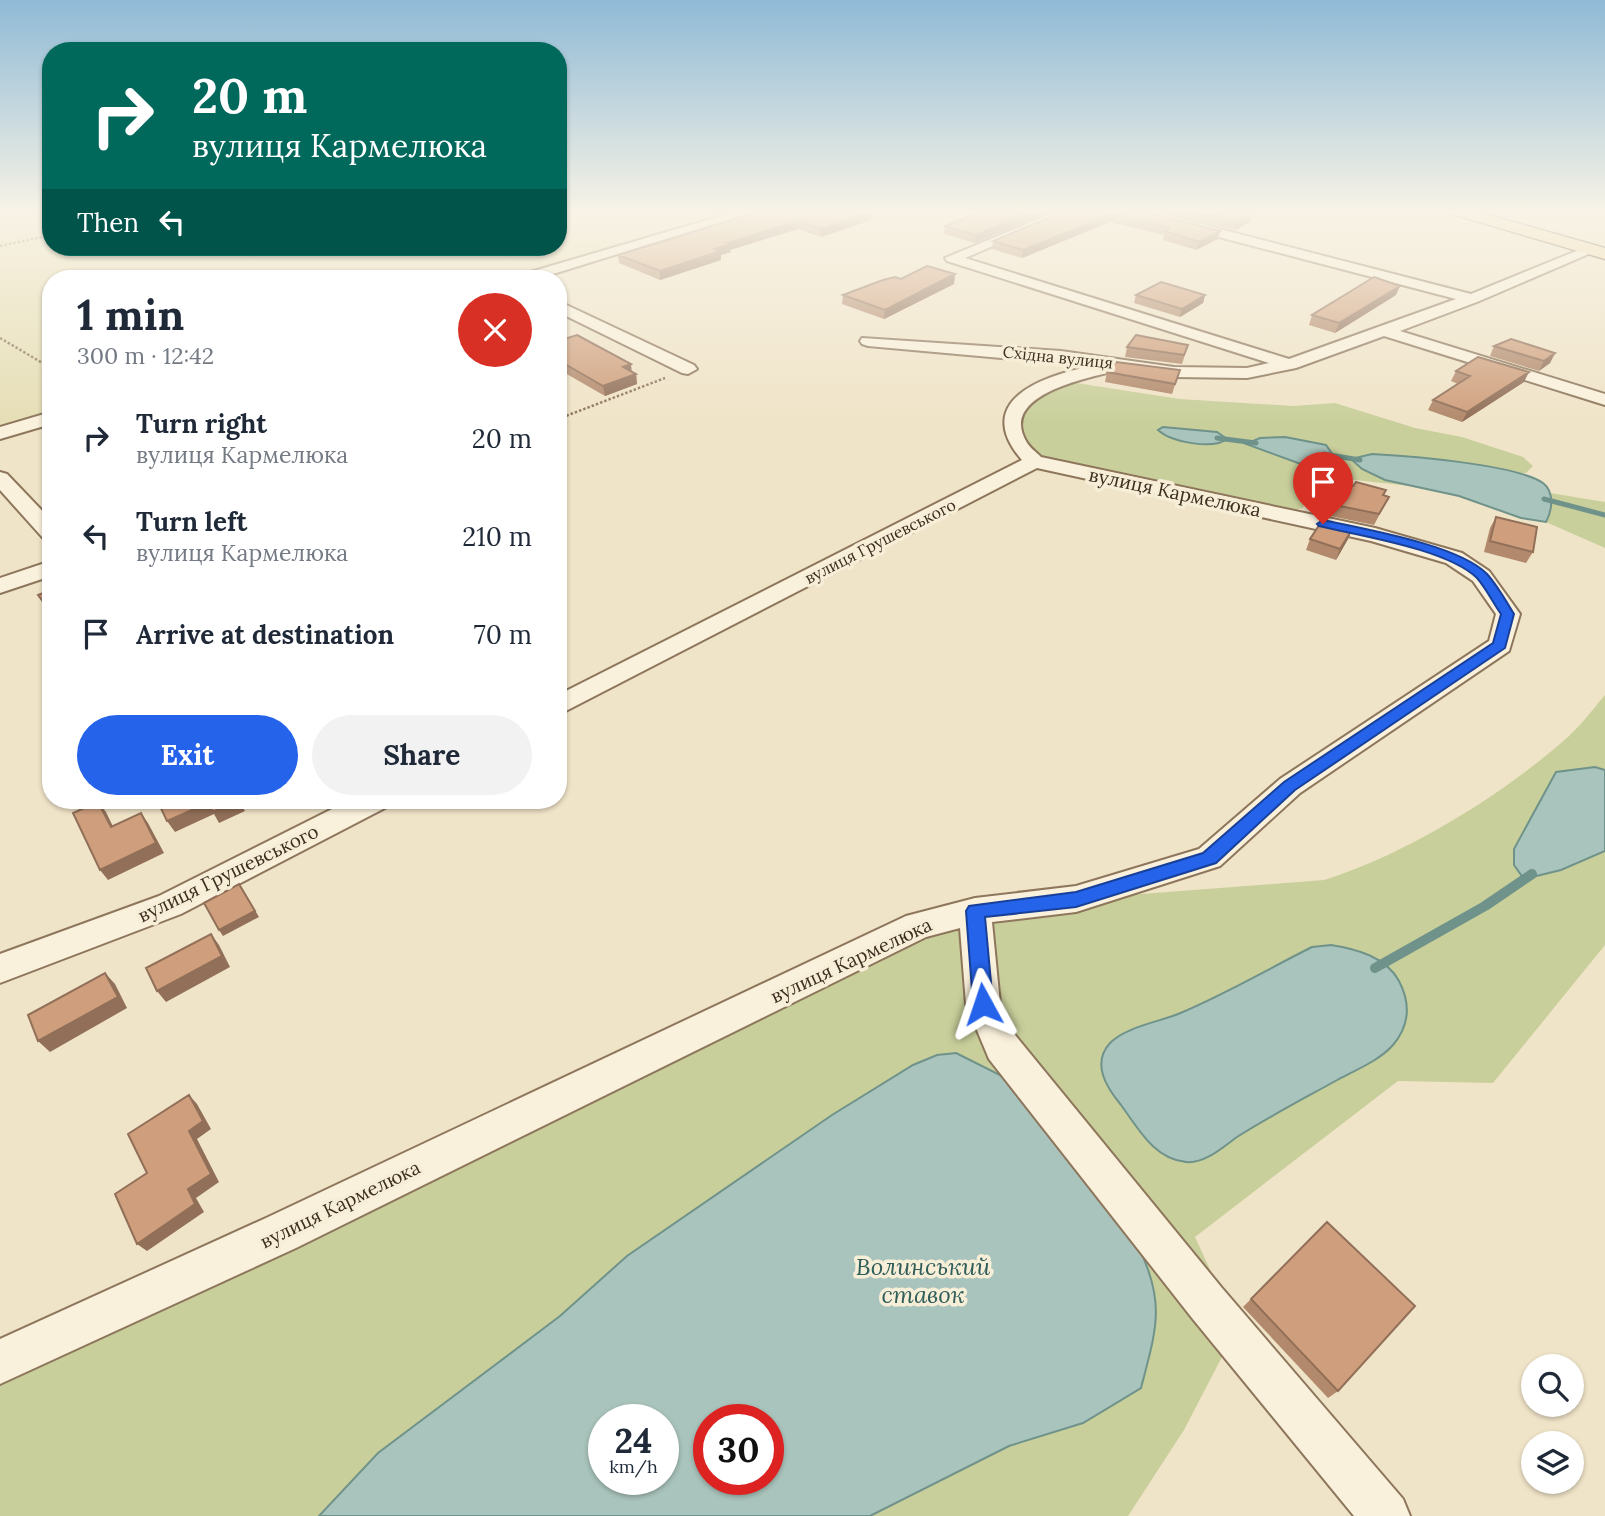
<!DOCTYPE html>
<meta charset="utf-8">
<style>
:root{--surface:#fff;--page:#f2f2f3;--text:#1f2937;--muted:#747a83;--accent:#2563eb}
body{margin:0;font-family:Lora,serif;background:var(--page);color:var(--text);height:100vh;display:flex;flex-direction:column;font-size:26px;white-space:nowrap}
*{box-sizing:border-box;margin:0}
p{font-size:23px;color:var(--muted)}
.icon{flex:none;width:38px;height:38px;fill:none;stroke:currentColor;stroke-width:2;stroke-linecap:round;stroke-linejoin:round}
.map{position:relative;flex:1;overflow:hidden}
.details{position:absolute;left:42px;top:270px;width:525px;height:539px;display:flex;flex-direction:column;background:var(--surface);border-radius:28px;box-shadow:0 2px 5px #0004}
.details>*{flex:none}
.guide{position:absolute;left:42px;top:42px;width:525px;height:214px;border-radius:28px;box-shadow:0 2px 5px #0004;background:#00695c;color:#fff;overflow:hidden}
.tools{position:absolute;left:1521px;top:1354px;display:grid;gap:14px}
.tools a{display:grid;place-items:center;width:63px;height:63px;border-radius:50%;background:var(--surface);box-shadow:0 2px 5px #0004;font-size:35px}
.speed{position:absolute;left:588px;top:1404px;display:flex;gap:14px;font-size:35px;font-weight:700;text-align:center}
.speed>*{display:grid;place-content:center;width:91px;height:91px;border-radius:50%;background:var(--surface);box-shadow:0 2px 5px #0004;line-height:1}
.speed small{font-size:18px;font-weight:400}
.speed .limit{border:10px solid #d22;background:#fff;color:#111}
.pin{position:absolute;display:grid;place-items:center;width:60px;height:60px;color:#fff;margin:-72px -30px;border-radius:50% 50% 50% 0;rotate:-45deg;box-shadow:0 0 7px #0007}
.pin .icon{rotate:45deg}
.me{position:absolute;width:77px;margin:-38px;rotate:355deg;stroke-linejoin:round;filter:drop-shadow(0 0 5px #0008)}
.turn{display:flex;align-items:center;gap:24px;height:147px;padding:0 35px;font-size:32px}
.turn .icon{width:91px;height:91px;stroke-width:2.5}
.turn b{display:block;font-size:49px;line-height:60px}
.then{display:flex;align-items:center;height:66px;padding:0 35px;background:#0003;gap:14px;font-size:26px}
.round{display:grid;place-items:center;flex:none;width:74px;height:74px;border-radius:37px;background:var(--page)}
.headline{display:flex;align-items:center;justify-content:space-between;height:119px;padding:0 35px}
h1{font-size:42px;font-weight:700;line-height:52px}
.action{display:flex;gap:14px;margin-top:auto;padding:14px 35px}
.action a{flex:1;height:80px;border-radius:42px;background:var(--accent);color:#fff;font-size:28px;font-weight:700;line-height:80px;text-align:center}
.action a+a{background:var(--page);color:var(--text)}
ul{padding:0;list-style:none}
li{display:flex;align-items:center;gap:21px;height:98px;padding:0 35px}
li div{flex:1}
li b{display:block;font-size:26px}
li em{font-style:normal}
.map>svg:first-child{display:block}
</style>
<div class="map">
<svg width="1605" height="1516" viewBox="0 0 1605 1516">
<rect width="100%" height="100%" fill="#f0e4c8"/>
<path fill="#e6deb5" d="M0,211h51v36h507v-36h193l-226,67h-474v140l-51,15z"/>
<path fill="#c9cf9b" fill-rule="evenodd" d="M1070,382l110,17 113,7 42,-3 80,25 47,9 61,20 10,9 -7,7h-13l-133,-15 -18,10 32,14 34,6 -82,-9h-15l-22,5 -6,24 -7,2 -52,-3 -210,-45 -14,-12 -4,-42 7,-9z
M1550,493l55,9v46l-59,-26 4,-8z
M1605,695v250l-112,138 -95,-2 -203,156 42,91 -53,102 -56,86h-1128v-154l918,-436 158,-27 248,-19c83,-26 180,-86 245,-144 13,-12 24,-27 36,-41zM604,1419h59v60h-59zM709,1419h59v60h-59z"/>
<path fill="#a9c4bc" stroke="#6f938a" stroke-width="2" fill-rule="evenodd" d="M1163,427l54,5 10,7c-14,11 -56,3 -69,-9z
M1285,437l41,8 7,10 -8,13 -27,-5 -52,-19 14,-6z
M1372,454c36,2 143,10 171,29 12,9 9,28 3,39l-25,-4 -62,-22 -74,-16 -23,-11 -11,-10z
M1595,767l10,3v81l-44,19 -37,9 -10,-14v-16l42,-77z
M1331,945c26,4 55,12 68,36 12,23 10,45 -6,64 -13,15 -37,25 -54,34 -34,19 -69,37 -102,58 -14,10 -32,27 -51,25 -32,-3 -48,-34 -65,-57 -14,-17 -30,-41 -11,-62 16,-16 48,-21 68,-29 46,-19 90,-45 134,-67z
M956,1053l48,24 135,171c27,56 17,82 2,140l-58,35 -74,23 -139,70h-551l59,-63 182,-137 67,-60 205,-141 81,-50 24,-10zM604,1419h59v60h-59zM709,1419h59v60h-59z"/>
<g fill="none" stroke-linecap="round" stroke-linejoin="round">
<path stroke="#6f938a" stroke-width="5" d="M1217,438l39,5
M1324,454l36,6
M1544,499l61,16"/>
<path stroke="#6f938a" stroke-width="10" d="M1375,968l110,-62 47,-32"/>
<defs>
<path id="minor" d="M738,211h19l-217,67h-22l2,-3z
M1058,211h17l-110,47 324,101 167,-60 -325,-85 -1,-3h20l321,83 115,-47h10l2,3 -121,52 -77,29 205,63v11l-221,-69 -88,32 -49,10 -73,-1 -61,-8 -2,3c-28,7 -111,24 -85,69 3,6 10,11 15,16l334,71 87,25 27,18 31,43 -11,37 -209,142 -80,73 -144,46 -84,10 8,82 15,31 207,253 181,211 7,17h-56l-162,-198 -203,-259 -23,-55 -6,-76 -34,9 -630,311 -296,136v-45l266,-121 640,-302 69,-18 101,-12 123,-37 81,-70 209,-138 7,-27 -23,-33 -27,-18 -75,-22 -334,-73 -479,247v-20l464,-235c-51,-59 20,-84 70,-94l-224,-20 -6,-2 -2,-3 2,-3 199,13 113,16 73,1 22,-5 -322,-102 -2,-3z
M558,301l136,64 3,4 -9,5 -6,-1 -124,-61z
M51,412v12l-51,15v-12z
M0,472l7,2 44,46v19l-8,-1 -43,-48z
M51,561v15l-51,17v-15z
M350,800h40l-5,8 -204,106 -181,69v-29l159,-58z"/>
<path id="major" d="M1450,211h25l130,37v11l-153,-45z"/>
</defs>
<use href="#minor" stroke="#8d765c" stroke-width="4"/>
<use href="#major" stroke="#5b4430" stroke-width="3"/>
<path stroke="#8d765c" stroke-width="2.5" stroke-dasharray="2.5 2" stroke-linecap="butt" d="M0,246l51,-11
M0,338l51,30
M558,419l107,-41"/>
<use href="#minor" fill="#faf1dc" fill-rule="evenodd"/>
<use href="#major" fill="#f3d9a0" fill-rule="evenodd"/>
</g>
<path fill="#b2896c" d="M761,211l110,2v7l-50,17 -23,-8 -68,21 1,2 -10,3v5l-61,20 -41,-17 -1,-8z
M982,211l-7,32 -31,-9 1,-8z
M1065,211h75l80,20 -2,8 -22,11 -33,-10 1,-5 -54,-13 -88,36 -30,-9 1,-8z
M1159,211h80l11,11 -15,8z
M955,274l-1,10 -70,35 -42,-15 1,-9 58,-16z
M1136,295h69l-2,8 -23,14 -46,-14z
M1396,295l-61,38 -26,-8 3,-10z
M558,341l78,33 1,10 -32,12 -47,-27z
M1188,345l-6,19 -57,-7 2,-10z
M1494,346l61,7 -5,10 -11,8 -49,-15z
M1180,370l-8,24 -67,-12 2,-10z
M1456,371l68,11 -62,40 -34,-12 5,-10 25,-16 -7,-3z
M1383,495l6,2 -15,28 -44,-9 5,-11z
M1496,517l37,35 -7,11 -42,-11 6,-24z
M1353,528l-5,11 -12,21 -30,-10 4,-11z
M1327,1222l11,169 -10,7 -85,-91z"/>
<path fill="#916f58" d="M1034,211h18l-77,32 1,-8z
M871,213v7l-50,17v-8z
M1112,214l-2,8 -88,36 1,-8z
M1253,214l-3,8 -15,8 2,-8z
M798,221v8l-68,21 1,2 -10,3v5l-61,20v-9l55,-22 12,-6z
M1220,231l-2,8 -22,11 3,-8z
M955,274l-1,10 -70,35 1,-9z
M1400,286l-4,9 -61,38 4,-10z
M1205,295l-2,8 -23,14 2,-8z
M1555,353l-5,10 -11,8 5,-10z
M631,364l1,10 -9,-7z
M1529,372l-5,10 -62,40 5,-10z
M636,374l1,10 -32,12 -2,-10z
M1353,528l-5,11 -12,21 4,-11z
M238,800l7,11 -26,12 -5,-9 -39,18 -8,-11 41,-18z
M98,802l8,10 12,25 -7,-10z
M141,813l7,10 16,30 -56,27 -8,-10z
M239,884l20,33 -36,19 -4,-6z
M211,934l8,11 11,22 -64,35 -9,-11z
M105,973l10,11 12,24 -77,44 -12,-11z
M189,1095l8,9 14,25 -14,10 22,43 -23,16 8,14 -57,39 -10,-7 51,-55z"/>
<path fill="#cf9f7d" stroke="#916f58" stroke-width="2" d="M761,211h104l6,2 -50,16 -23,-8 -71,22 3,1 -15,5 6,2 -61,20 -42,-16z
M982,211h52l-58,24 -31,-9z
M1065,211h76l79,20 -21,11 -34,-11 5,-3 -58,-14 -89,36 -30,-9z
M1193,211h46l14,3 -16,8z
M927,266l28,8 -70,36 -42,-15 40,-15 12,-3 6,2z
M1374,277l26,9 -61,37 -27,-8z
M1161,282l44,13 -23,14 -46,-14z
M577,335l54,29 -8,3 13,7 -33,12 -45,-26v-19z
M1136,335l52,10 -4,10 -57,-8z
M1511,339l44,14 -11,8 -50,-15z
M1478,357l51,15 -62,40 -34,-12 37,-24 -14,-5z
M1116,362l64,8 -5,14 -68,-12z
M1356,482l30,8 -3,5 6,2 -10,17 -44,-9 12,-20 6,1z
M1496,517l41,10 -4,25 -43,-11z
M1322,521l31,7 -13,21 -30,-10z
M51,590v22l-13,-17z
M157,800h81l-25,12 -5,-9 -41,18z
M98,802l13,25 30,-14 15,30 -56,27 -27,-57z
M239,884l16,27 -36,19 -15,-27z
M211,934l11,22 -65,35 -11,-23z
M105,973l13,24 -80,44 -10,-26z
M189,1095l14,26 -14,10 22,43 -23,15 7,15 -58,40 -22,-50 32,-21 -19,-39z
M1327,1222l88,84 -77,85 -87,-92z"/>
<linearGradient id="sky" x2="0" y2="1"><stop stop-color="#8fbad6"/><stop offset="0.5" stop-color="#f8f3e6"/><stop offset="1" stop-color="#f8f3e6" stop-opacity="0"/></linearGradient>
<rect width="1605" height="423" fill="url(#sky)"/>
<path fill="#2563eb" stroke="#184099" stroke-width="2" d="M1323,520c41,9 136,25 164,54 10,11 19,27 27,40l-9,34 -210,142 -79,73 -140,44 -91,10 8,87 -3,6 -7,3 -7,-3 -3,-6 -7,-93 3,-5 107,-14 127,-39 81,-71 209,-139 8,-29c-8,-11 -15,-26 -24,-36 -30,-29 -117,-42 -158,-52l-2,-2z"/>
<g text-anchor="middle" dominant-baseline="central" stroke-width="7" stroke-linejoin="round" paint-order="stroke">
<g font-size="16" fill="#3d2e20" stroke="#f7eed8">
<text transform="translate(1058 357) rotate(6)">Східна вулиця</text>
<text transform="translate(880 541) rotate(-27)">вулиця Грушевського</text>
</g>
<g font-size="19" fill="#3d2e20" stroke="#f7eed8">
<text transform="translate(1175 492) rotate(12)">вулиця Кармелюка</text>
<text transform="translate(228 873) rotate(-26)">вулиця Грушевського</text>
<text transform="translate(851 960) rotate(-25)">вулиця Кармелюка</text>
<text transform="translate(340 1204) rotate(-26)">вулиця Кармелюка</text>
</g>
<g font-size="24" font-style="italic" fill="#2f5d5a" stroke="#f7eed8">
<text x="923" y="1266">Волинський<tspan x="923" dy="28">ставок</tspan></text>
</g>
</g>
</svg>
<div class="tools">
<a><svg class="icon" aria-label="search" viewBox="0 0 24 24"><circle cx="10" cy="10" r="6"/><path d="M15 15l6 6"/></svg></a>
<a><svg class="icon" aria-label="layers" viewBox="0 0 24 24"><path d="M12 4l9 5-9 5-9-5zM3 14l9 5 9-5"/></svg></a>
</div>
<div class="speed"><div>24<small>km/h</small></div><div class="limit">30</div></div>
<div class="pin" style="left:1323px;top:524px;background:#d93025"><svg class="icon" aria-label="arrive" viewBox="0 0 24 24"><path d="M6 21V4h12l-3 4 3 4H6"/></svg></div>
<svg class="me" style="left:983px;top:1004px" viewBox="-20 -20 40 40"><path d="M0-17L14 15 0 8-14 15z" fill="#2563eb" stroke="#fff" stroke-width="4"/></svg>
<div class="guide">
<div class="turn"><svg class="icon" aria-label="right" viewBox="0 0 24 24"><path d="M7 20v-9h11M14 6l5 5-5 5"/></svg><div><b>20 m</b>вулиця Кармелюка</div></div>
<div class="then">Then<svg class="icon" aria-label="left" viewBox="0 0 24 24"><path d="M17 20v-9H6M10 6l-5 5 5 5"/></svg></div>
</div>
<section class="details">
<div class="headline"><div><h1>1 min</h1><p>300 m · 12:42</p></div><a class="round" style="background:#d93025;color:#fff"><svg class="icon" aria-label="close" viewBox="0 0 24 24"><path d="M6 6l12 12M18 6L6 18"/></svg></a></div>
<ul>
<li><svg class="icon" aria-label="right" viewBox="0 0 24 24"><path d="M7 20v-9h11M14 6l5 5-5 5"/></svg><div><b>Turn right</b><p>вулиця Кармелюка</p></div><em>20 m</em></li>
<li><svg class="icon" aria-label="left" viewBox="0 0 24 24"><path d="M17 20v-9H6M10 6l-5 5 5 5"/></svg><div><b>Turn left</b><p>вулиця Кармелюка</p></div><em>210 m</em></li>
<li><svg class="icon" aria-label="arrive" viewBox="0 0 24 24"><path d="M6 21V4h12l-3 4 3 4H6"/></svg><div><b>Arrive at destination</b></div><em>70 m</em></li>
</ul>
<div class="action"><a>Exit</a><a>Share</a></div>
</section>
</div>
